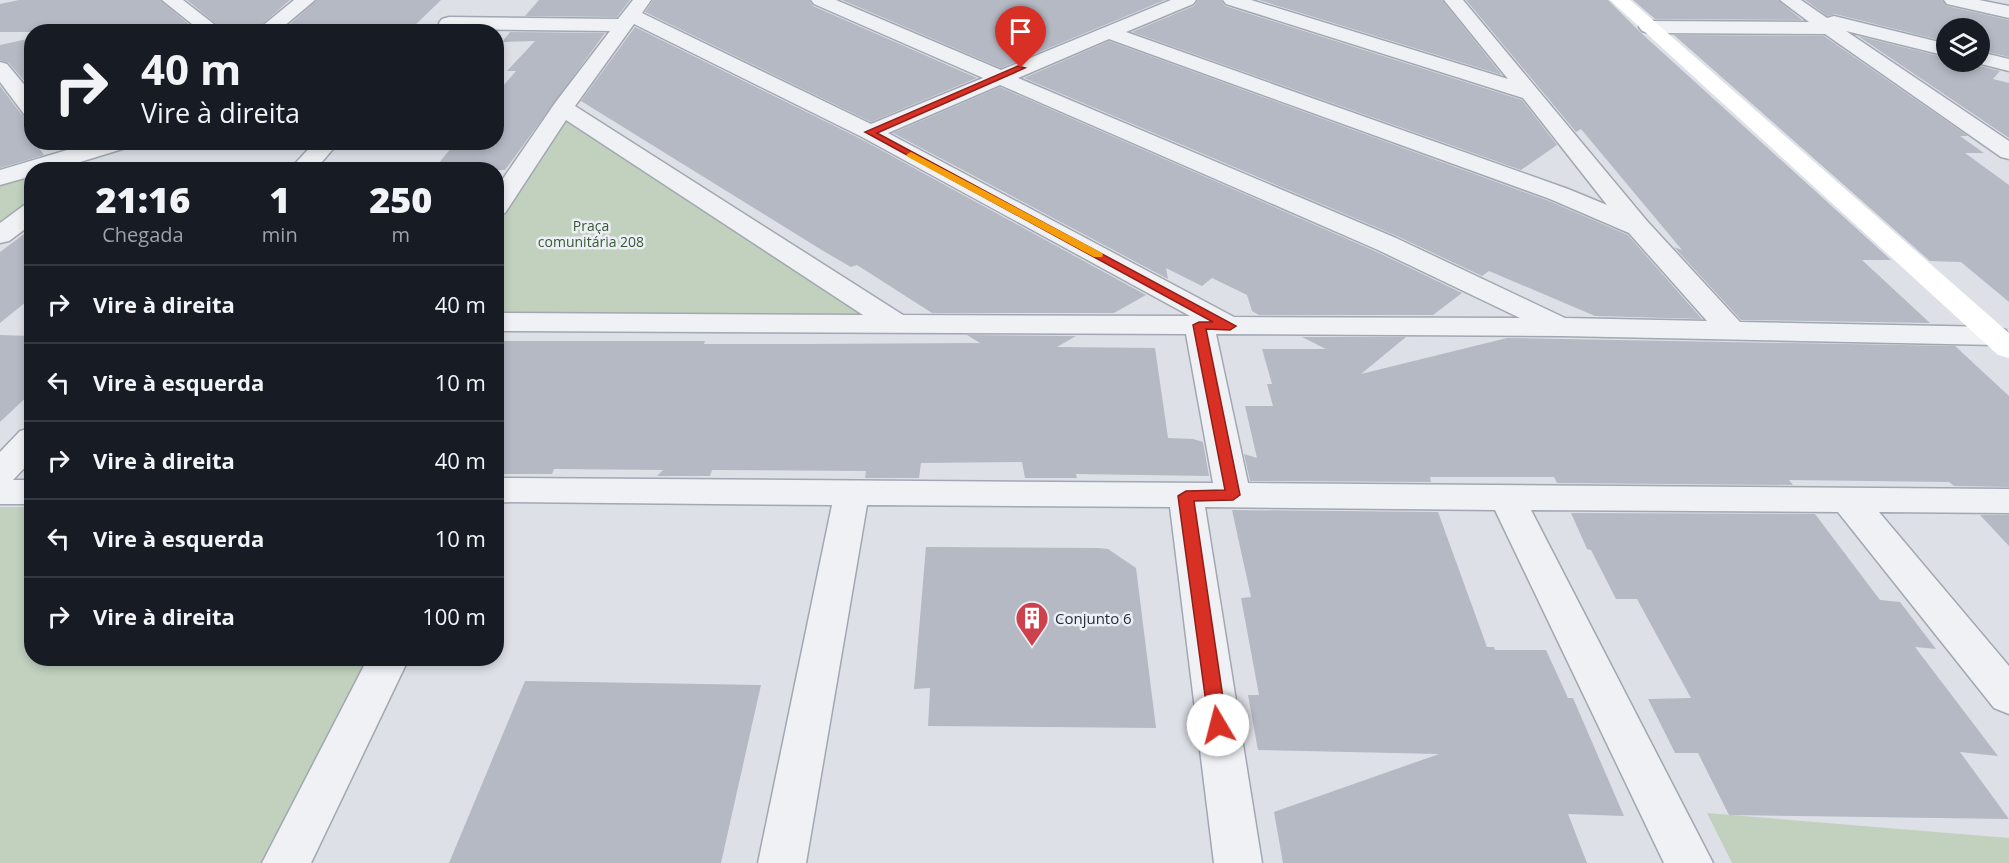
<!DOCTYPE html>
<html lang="pt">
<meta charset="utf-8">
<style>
:root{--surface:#171b24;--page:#20242c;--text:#f1f3f6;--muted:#9ea1a6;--line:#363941}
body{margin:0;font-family:"Open Sans",sans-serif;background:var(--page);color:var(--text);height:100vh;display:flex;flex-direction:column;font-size:22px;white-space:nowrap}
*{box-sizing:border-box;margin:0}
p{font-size:20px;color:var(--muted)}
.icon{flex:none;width:33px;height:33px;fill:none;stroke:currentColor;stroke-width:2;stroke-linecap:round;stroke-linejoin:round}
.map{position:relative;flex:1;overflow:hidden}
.details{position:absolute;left:24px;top:162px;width:480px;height:504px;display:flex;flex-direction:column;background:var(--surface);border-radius:24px;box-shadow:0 3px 9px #0003}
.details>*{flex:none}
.hud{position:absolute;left:24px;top:24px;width:480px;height:126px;border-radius:24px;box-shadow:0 3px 9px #0003;background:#171b24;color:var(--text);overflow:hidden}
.tools{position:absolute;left:1936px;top:18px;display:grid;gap:12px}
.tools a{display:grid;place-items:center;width:54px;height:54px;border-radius:50%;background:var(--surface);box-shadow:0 3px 9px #0003;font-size:30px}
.pin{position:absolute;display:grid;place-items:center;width:51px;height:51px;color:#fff;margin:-62px -26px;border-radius:50% 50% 50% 0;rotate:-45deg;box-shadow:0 0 6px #0007}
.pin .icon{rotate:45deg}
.me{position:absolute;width:66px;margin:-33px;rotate:352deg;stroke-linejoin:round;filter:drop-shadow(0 0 4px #0008)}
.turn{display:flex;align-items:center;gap:21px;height:126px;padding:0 18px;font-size:27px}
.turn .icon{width:78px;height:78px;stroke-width:2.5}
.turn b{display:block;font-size:42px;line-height:51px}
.eta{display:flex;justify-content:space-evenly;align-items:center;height:102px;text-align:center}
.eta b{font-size:36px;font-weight:800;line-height:42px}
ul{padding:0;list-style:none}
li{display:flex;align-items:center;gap:18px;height:78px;padding:0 18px;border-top:2px solid var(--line)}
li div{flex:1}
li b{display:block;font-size:22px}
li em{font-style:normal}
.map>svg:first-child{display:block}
</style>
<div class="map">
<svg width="2009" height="863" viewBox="0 0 2009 863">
<rect width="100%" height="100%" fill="#dde0e7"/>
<path fill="#c1d1be" d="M565,104l361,226 -429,-4v-122z
M31,171v35l-31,23v-49z
M0,507h31l1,151 343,1 -102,204h-273z
M1707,813l302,25v25h-277z"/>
<path fill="#b4b9c4" d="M19,0h141l38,32h-198v-28z
M187,0h103l-37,32h-27z
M317,0h124l-33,32h-127z
M539,0h91l-13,17 -92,-1z
M653,0h156l4,6 164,72 -106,44 -226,-110z
M842,0h323l-164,68z
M1198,0h23l4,6 297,94 35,45 -36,25 -389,-138 62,-26z
M1259,0h183l60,75z
M1466,0h142l32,32 251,228h-29l68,63 -189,-3 -67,-73 8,3 -101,-121 -5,3z
M1633,0h145l24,20 -147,-1z
M1805,0h137l5,6 62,14v37l-29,-7v-22h-33v14l-112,-28 -8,2z
M635,27l226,112 285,156 -32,18h-182l-75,-48 -6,2 -26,-15 -244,-151z
M510,32l95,1 -100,137h-72l23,-28h40v-48l20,-23h-9l28,-30 -33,1z
M1674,35l150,1 144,100h-8l24,17h-19l44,32v117l-48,-40 -31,-1z
M1858,36l89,22v4h24l1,2 28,7 -7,8 16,4v55z
M32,38v52l-23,-27 -9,-3v-15z
M1109,41l440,160 79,34 74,84 -107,-3 -106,-45 -7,5 -85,-40 -373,-158z
M0,86l22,29 10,2v25h3l9,13 -44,13z
M1000,87l377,165 85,41 -29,22h-174l-7,-4 -5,-16 -35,-17 -10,8 -36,-18 2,11 -275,-146z
M32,228v69l-32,26v-71z
M0,335l32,1v56l-32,30z
M967,335l109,1 -19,11 98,1 13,90 25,1 10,3 6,34 -133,-2 1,4h-52l-3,-16 -101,1 -2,15h-54l1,-7 -154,-1 -2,6h-53l6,-6 -109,-1 -2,5h-56v-133h209l-1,3h102l174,-1z
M1302,337h104l-45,37 146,-36 448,8 54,50v91l-55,-1 -5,-4 -160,-2 4,5 -236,-2 -3,-6h-124l1,5 -181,-1 -6,-27 13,4 -12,-52h28l-6,-22h5l-10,-35h64z
M1232,510l206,2 49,135h7l1,3h51l22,48h5l51,118 -56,-2 19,49h-304l-9,-51 165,-58 -181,-4 -10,-55h11l-18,-97 10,-1z
M1571,513l244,1 65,86 20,2 36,47 -21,-2 83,109 -38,-4 49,67 -280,-4 -31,-62h-23l-27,-54 43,-1 -54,-99h-21l-25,-49 -4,-1z
M1980,515h29v31z
M926,547l172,1 10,1 28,19 20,160 -228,-2 2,-38 -16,1z
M525,681l236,4 -40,178h-272z"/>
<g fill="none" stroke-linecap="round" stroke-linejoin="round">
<defs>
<path id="street" d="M162,0h21l41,32h-22z
M294,0h21l-38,32h-22z
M633,0h18l-9,13 229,111 112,-46 -169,-74 -3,-4h25l165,70 170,-70h25l-3,4 -67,28 442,157 39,16 -84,-107 -297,-94 -3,-4h28l257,79 -64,-79h19l184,221 93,101 255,5 11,3 3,7 -3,5 -11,3 -434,-9 -345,-2 32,149 761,6v24l-130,-1 130,154v48l-15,-6 -156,-196 -307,-2 182,353h-49l-169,-353 -290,-3 57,356h-48l-44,-356 -303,-2 -61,358h-48l74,-358 -336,-3v-24l717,5 -27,-149 -690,-3v-18l367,2 -297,-195 -61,93 -9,2v-26l59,-86 55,-72 -161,-2 -7,-2 -3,-4 3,-4 7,-2 169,2zM634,24l228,113 328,179 -287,-1 -328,-209zM1109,39l441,160 79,34 78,88 -142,-3 -169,-80 -378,-160zM1000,85l378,165 142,68 -286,-1 -346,-184z
M1780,0h21l26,18 7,-2 113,28v12l-101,-25 163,110v18l-8,-2 -176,-123 -176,-1 -7,-2 -3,-4 3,-4 7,-2 160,1z
M1944,0h35l30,6v12l-62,-14z
M1980,52l29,7v12l-36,-9h7z
M0,62l7,2 25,30v21l-8,-1 -24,-32z
M94,142h38l-3,5 -75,23h-22v6l-32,9v-15z
M315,142h24l-24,28h-26z
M32,203v21l-23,17 -9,2v-20l23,-17z
M32,428v32l-19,20h19v24h-32v-52l20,-21z
M368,658h41l-98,205h-49z"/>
</defs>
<use href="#street" stroke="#a2a7b1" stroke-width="3"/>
<use href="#street" fill="#eff1f5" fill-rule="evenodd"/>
<path fill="#fff" fill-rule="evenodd" d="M1610,0h20l379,333v25l-11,-3z"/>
</g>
<path fill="#d93025" stroke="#8d1f18" stroke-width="1.5" d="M1018,66l7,2 -148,65 359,193 -6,4 -24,-1 34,166 -7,5 -39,1 33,224 -3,6 -6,2 -6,-2 -3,-6 -31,-229 8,-5 39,-1 -32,-165 6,-3h14l-348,-190z"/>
<path fill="#f59e0b" d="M911,152l191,101 1,2 -1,2h-8l-186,-100 -2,-2z"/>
<defs>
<symbol id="building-pin" viewBox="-11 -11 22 30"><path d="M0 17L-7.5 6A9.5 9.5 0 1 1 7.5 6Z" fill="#cd404c" stroke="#eceff5"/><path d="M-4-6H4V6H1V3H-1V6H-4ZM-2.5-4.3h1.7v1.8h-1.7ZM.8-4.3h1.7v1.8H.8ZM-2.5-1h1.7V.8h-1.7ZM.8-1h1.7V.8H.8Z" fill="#fff"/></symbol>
</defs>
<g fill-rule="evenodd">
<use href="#building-pin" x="1013" y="599" width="38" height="52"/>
</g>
<g text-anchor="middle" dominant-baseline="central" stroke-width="5" stroke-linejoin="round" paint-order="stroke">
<g font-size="14" fill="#385934" stroke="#eceff5">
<text x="591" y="225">Praça<tspan x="591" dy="16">comunitária 208</tspan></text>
</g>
<g font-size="15" fill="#262d3d" stroke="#eceff5" text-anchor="start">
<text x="1055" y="618">Conjunto 6</text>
</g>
</g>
</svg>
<div class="tools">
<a><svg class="icon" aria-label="layers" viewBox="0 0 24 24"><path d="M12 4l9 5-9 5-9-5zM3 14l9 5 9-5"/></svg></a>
</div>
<div class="pin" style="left:1021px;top:68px;background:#d93025"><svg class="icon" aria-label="arrive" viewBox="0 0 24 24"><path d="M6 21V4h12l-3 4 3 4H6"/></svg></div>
<svg class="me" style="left:1218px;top:725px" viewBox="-20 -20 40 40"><circle r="19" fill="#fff"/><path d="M0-13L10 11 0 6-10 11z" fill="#d93025"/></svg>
<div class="hud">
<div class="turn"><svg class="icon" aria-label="right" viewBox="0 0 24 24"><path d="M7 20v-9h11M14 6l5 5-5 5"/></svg><div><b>40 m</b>Vire à direita</div></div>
</div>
<section class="details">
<div class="eta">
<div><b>21:16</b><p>Chegada</p></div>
<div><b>1</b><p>min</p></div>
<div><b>250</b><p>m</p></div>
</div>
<ul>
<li><svg class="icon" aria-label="right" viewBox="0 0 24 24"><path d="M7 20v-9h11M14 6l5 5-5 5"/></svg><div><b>Vire à direita</b></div><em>40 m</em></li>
<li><svg class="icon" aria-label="left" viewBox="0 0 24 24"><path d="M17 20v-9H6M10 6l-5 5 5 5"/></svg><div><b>Vire à esquerda</b></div><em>10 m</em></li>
<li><svg class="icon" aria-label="right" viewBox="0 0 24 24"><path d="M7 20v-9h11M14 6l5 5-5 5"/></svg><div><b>Vire à direita</b></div><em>40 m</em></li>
<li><svg class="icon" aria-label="left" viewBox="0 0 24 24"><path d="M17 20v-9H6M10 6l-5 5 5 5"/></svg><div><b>Vire à esquerda</b></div><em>10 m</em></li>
<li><svg class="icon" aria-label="right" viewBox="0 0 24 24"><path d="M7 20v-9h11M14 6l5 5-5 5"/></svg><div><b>Vire à direita</b></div><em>100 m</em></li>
</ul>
</section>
</div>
